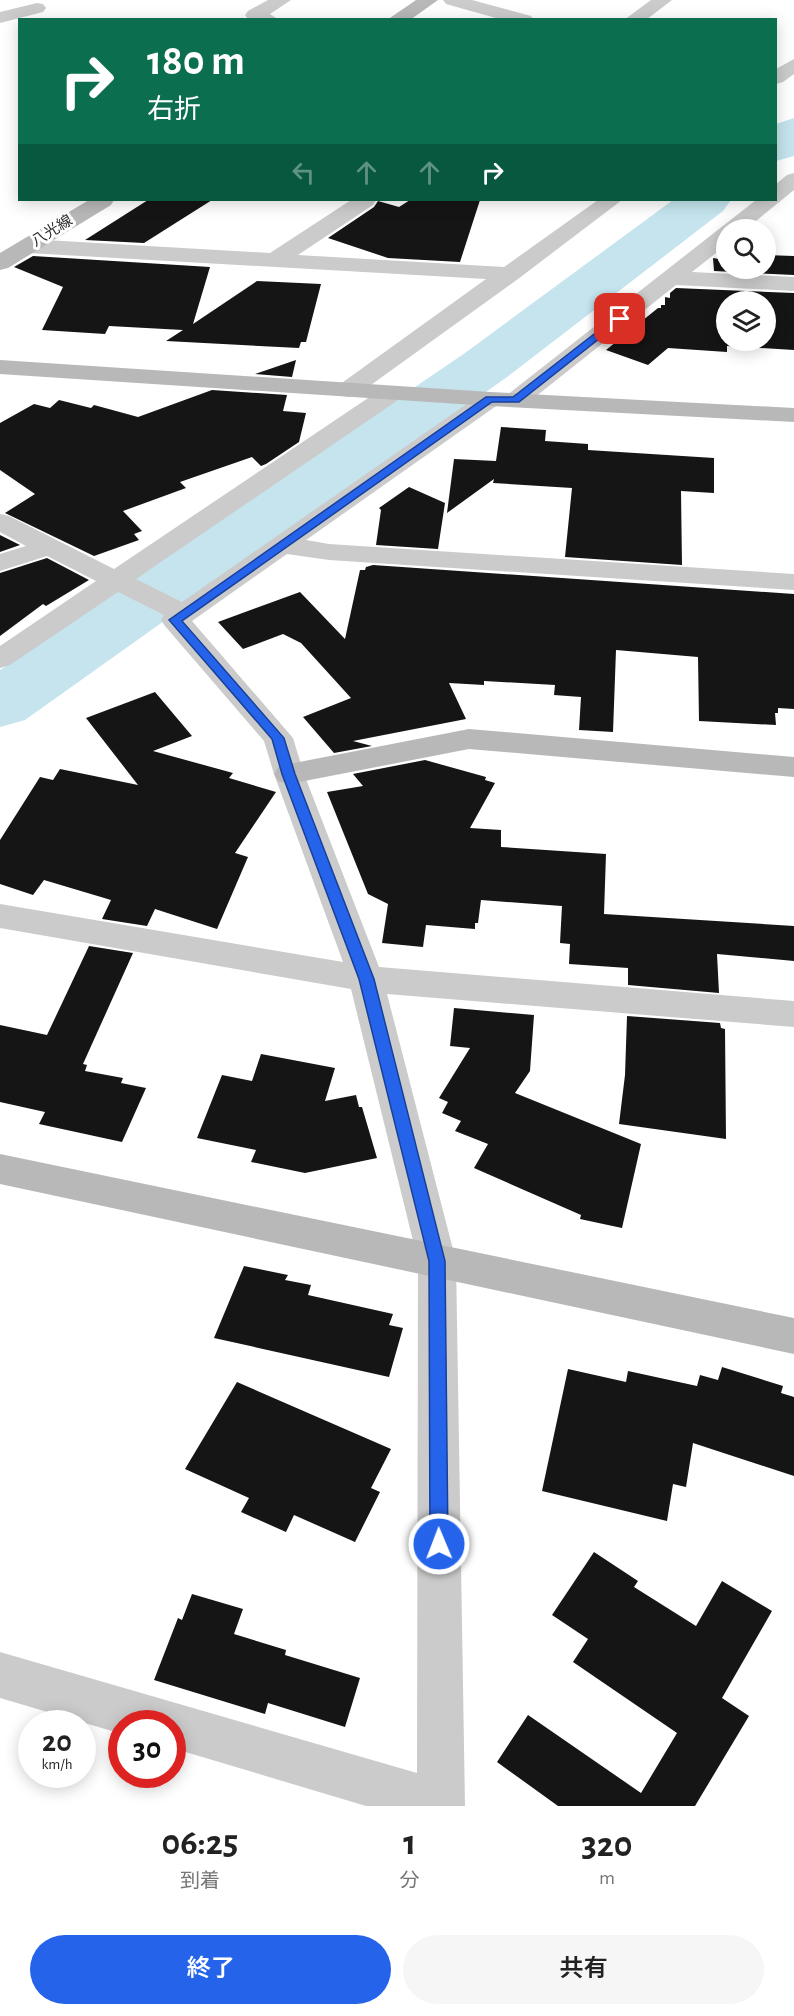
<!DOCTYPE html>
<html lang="ja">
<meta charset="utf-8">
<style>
:root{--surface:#fff;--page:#f6f6f6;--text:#222;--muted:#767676;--accent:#2563eb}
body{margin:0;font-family:"Alegreya Sans","Noto Sans JP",sans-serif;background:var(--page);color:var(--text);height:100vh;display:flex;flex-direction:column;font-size:22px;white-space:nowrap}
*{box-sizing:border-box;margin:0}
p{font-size:20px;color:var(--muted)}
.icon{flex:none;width:33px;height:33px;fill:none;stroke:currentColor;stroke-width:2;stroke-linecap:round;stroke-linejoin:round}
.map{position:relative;height:1806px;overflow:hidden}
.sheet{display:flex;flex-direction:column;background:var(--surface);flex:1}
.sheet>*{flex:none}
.hud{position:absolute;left:18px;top:18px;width:759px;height:183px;border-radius:0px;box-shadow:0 3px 15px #0003;background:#0b6e4f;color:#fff;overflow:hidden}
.tools{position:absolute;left:716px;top:219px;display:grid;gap:12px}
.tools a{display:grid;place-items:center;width:60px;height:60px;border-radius:50%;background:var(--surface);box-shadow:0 3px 15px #0003;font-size:30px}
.speed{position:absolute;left:18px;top:1710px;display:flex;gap:12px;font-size:30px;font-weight:700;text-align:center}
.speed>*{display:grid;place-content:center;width:78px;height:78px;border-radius:50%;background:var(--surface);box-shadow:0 3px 15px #0003;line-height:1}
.speed small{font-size:15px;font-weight:400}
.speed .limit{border:9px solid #d22;background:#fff;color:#111}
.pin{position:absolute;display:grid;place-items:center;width:51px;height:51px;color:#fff;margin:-26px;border-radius:12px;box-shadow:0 3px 9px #0006}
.me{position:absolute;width:66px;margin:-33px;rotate:359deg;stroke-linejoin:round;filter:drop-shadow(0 0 4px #0008)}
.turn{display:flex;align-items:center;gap:21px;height:126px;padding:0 30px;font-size:27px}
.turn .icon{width:78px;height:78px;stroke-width:2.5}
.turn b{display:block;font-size:42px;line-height:51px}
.lanes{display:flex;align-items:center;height:57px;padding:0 30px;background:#0003;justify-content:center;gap:30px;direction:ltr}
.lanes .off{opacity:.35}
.eta{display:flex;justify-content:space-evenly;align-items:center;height:102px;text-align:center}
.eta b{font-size:36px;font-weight:600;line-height:42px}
.cta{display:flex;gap:12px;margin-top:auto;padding:12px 30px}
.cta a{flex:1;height:69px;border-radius:36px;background:var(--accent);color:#fff;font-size:24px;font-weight:600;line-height:69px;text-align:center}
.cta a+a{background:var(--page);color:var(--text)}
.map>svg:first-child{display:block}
</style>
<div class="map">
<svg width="794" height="1806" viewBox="0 0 794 1806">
<rect width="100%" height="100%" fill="#fff"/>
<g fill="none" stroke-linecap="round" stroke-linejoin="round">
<path fill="#c5e4ee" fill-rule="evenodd" d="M794,118v38l-18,5v-37z
M673,200h58l-8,11 -216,166 -482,343 -25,7v-57l465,-317z"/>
</g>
<path fill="#151515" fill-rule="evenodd" d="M148,200h64l-68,43 -59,-3z
M410,200h70l-20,62 -72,-4 -60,-20 46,-31 4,-6 21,6z
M719,254h7v14h39v-13l29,1v19l-80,-4 -1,-13 6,1z
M33,256l177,11 -17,57 64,-43 64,3 -15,58h-5l-2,6 -133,-7 17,-11 -74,-4 -4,8 -63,-4 21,-43 -49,-20z
M676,288l118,5v57l-67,-4v6l-59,-4 -20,17 -42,-15 52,-42h3v-3h4v-8l5,1v-5zM726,302h39v38h-39z
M296,360l-4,17 -37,-3z
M212,390l75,5 -4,16 23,2 -7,29 -33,22 -5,2 -9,-9 -72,25 6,6 -63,23 19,20 -8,3 5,6 -45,16 -89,-43 30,-19 -35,-24v-47l34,-19 16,4 9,-8 32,8 3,-3 44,12z
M501,427l45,3 -1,11 43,3v6l126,8v35l-33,-2 1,74 -117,-8 7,-69 -79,-5 1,-4 -47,34 7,-54 42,2z
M409,487l36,16 -7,46 -62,-4 5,-35 -2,-2z
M0,535l20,10 -20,7z
M47,558l42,22 -43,26 -3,-2 -43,32v-63z
M373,565l421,29v115l-16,-1v5h-3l1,12 -77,-4 -1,-64 -82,-7 -3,82 -34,-2 2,-33 -27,-2 1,-10 -71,-4v4l-35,-2 17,36 -113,22 19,5 -38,7 -31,-36 48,-19 -50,-55 -18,-9 -40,15 -25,-27 82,-30 45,47 15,-69h5l1,-3z
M155,692l37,44 -39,15 80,22 -4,5 47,14 -41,61 13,4 -31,72 -62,-20 -8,17 -45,-7 9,-19 -67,-20 -11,15 -33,-11v-44l40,-63 13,3 7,-11 78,16 -52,-67z
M425,760l61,17 -1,3 10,3 -25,45 31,2v17l105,7 -2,60 190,12v35l-77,-7 2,39 -91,-8v-17l-59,-4 1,-20 -10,-1 2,-37 -81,-6 -3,23h-3v6l-49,-4 -3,22 -41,-4 6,-39 -20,-10 -41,-102 36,-6 -10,-12z
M89,946l44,7 -50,111 4,1 -2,6 38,7 -2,5 25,5 -24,54 -83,-18 6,-12 -45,-10v-77l47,10z
M454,1008l80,7 -4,56 -15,22 126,51 -19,84 -42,-9 1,-4 -107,-47 14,-24 -33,-13 6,-10 -19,-8 6,-11 -9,-4 31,-50 -20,-2z
M627,1016l93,7 1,5 4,1 1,110 -107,-15 6,-49z
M261,1054l74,14 -10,33 31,-6 3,12h3l15,51 -72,15 -54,-11 5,-12 -59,-12 25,-63 30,6z
M244,1266l44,9 -3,5 26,5 -3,10 85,19 -4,11 14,3 -14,49 -175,-39z
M722,1367l61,19 -2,7 13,4v79l-101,-33 -7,44 -13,-3 -6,37 -125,-30 26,-122 58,13 2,-11 69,15 3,-11 18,5z
M237,1382l154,67 -20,39 9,4 -25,50 -61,-27 -8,17 -45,-20 8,-14 -64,-29z
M594,1552l44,29 -4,6 62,39 26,-45 50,30 -50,87 27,18 -54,90h-137l-61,-44 31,-47 113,78 36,-60 -104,-71 15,-23 -36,-24z
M192,1594l51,15 -9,25 52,16 -1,5 75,23 -15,49 -77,-24 -3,11 -111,-34 24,-62 4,2z"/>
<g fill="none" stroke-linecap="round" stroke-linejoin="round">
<path fill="#cbcbcb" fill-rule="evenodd" d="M268,0h23l-21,14 9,6 -31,-1 -3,-4 3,-4z
M443,0h29l59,16 3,4h-31l-57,-16z
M651,0h21l-26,20h-22z
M37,3l6,1 3,4 -3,4 -43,11v-11z
M794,59v15l-11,8 -7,2v-15z
M794,173v17l-49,40h-19v15l-34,27 102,5v14l-118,-6 -151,120 -9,2 -9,-2 -3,-5 3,-5 249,-195h20v-16l11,-9z
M351,200h25l-3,5 -75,50 206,12 94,-67h24l-104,79 -161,116 -9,2 -9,-2 -3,-5 3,-5 147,-106 -458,-26 -8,-2 -3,-5 3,-5 8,-2 242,14z
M392,386l9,2 3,5 -3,5 -265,181 46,23 299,-208 9,-2 9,2 3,5 -3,5 -193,136 23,4 465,30v16l-465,-30 -42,-6 -95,67 101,117 11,36 75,193 415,34v26l-407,-33 69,267 9,545h-99l-194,-58v-24h-50v10l-122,-36v-46l417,121 1,-512 -67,-272 -351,-61v-24l343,58 -69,-188 -10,-33 -99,-115 -4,-6 3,-5 -46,-23 -108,73 -10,3v-22l96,-65 -49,-25 -47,15v-17l26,-8 -26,-14v-18l9,2 105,53 269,-181z"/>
<path fill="#b8b8b8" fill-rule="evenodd" d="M416,0h22l-28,20h-23z
M89,200h25l-3,5 -103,63 -8,2v-17z
M0,360l490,32 304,16v14l-304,-16 -490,-32z
M469,729l325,28v20l-325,-28 -180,35 -11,-3 -4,-7 4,-7 11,-3z
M0,1154l794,164v36l-794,-170z"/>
</g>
<path fill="#2563eb" stroke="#184099" stroke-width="1.5" d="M616,317l8,2 -105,83h-27l-310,219 102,117 11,36 79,205 71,282 3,283 -3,6 -6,3 -7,-3 -2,-6 -1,-283 -70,-282 -77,-205 -10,-35 -103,-119 317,-223h27z"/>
<g text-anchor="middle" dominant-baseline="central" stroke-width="6" stroke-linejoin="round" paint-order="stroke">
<g font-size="15" fill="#2e2e2e" stroke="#fff">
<text transform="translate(52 231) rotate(-32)">八光線</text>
</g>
</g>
</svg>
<div class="tools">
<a><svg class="icon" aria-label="search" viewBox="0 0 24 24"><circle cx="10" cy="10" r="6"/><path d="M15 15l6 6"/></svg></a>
<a><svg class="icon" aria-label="layers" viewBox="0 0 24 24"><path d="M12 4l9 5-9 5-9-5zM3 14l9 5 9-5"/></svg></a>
</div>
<div class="speed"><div>20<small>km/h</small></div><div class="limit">30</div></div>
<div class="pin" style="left:620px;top:319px;background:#d93025"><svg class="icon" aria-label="arrive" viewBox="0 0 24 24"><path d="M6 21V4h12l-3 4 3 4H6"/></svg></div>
<svg class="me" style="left:439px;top:1544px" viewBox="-20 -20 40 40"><circle r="17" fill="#2563eb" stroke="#fff" stroke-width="3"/><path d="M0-11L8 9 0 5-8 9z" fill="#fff"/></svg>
<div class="hud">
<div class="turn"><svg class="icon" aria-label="right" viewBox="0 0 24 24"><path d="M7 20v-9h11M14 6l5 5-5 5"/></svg><div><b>180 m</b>右折</div></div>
<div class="lanes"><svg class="icon off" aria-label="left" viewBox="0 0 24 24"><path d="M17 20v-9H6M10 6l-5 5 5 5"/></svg><svg class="icon off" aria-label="ahead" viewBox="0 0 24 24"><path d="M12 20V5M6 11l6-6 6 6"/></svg><svg class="icon off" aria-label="ahead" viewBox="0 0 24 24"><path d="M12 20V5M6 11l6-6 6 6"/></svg><svg class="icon" aria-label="right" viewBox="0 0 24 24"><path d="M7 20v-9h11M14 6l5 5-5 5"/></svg></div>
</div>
</div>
<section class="sheet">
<div class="eta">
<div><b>06:25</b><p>到着</p></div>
<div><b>1</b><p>分</p></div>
<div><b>320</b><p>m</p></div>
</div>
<div class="cta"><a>終了</a><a>共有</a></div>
</section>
